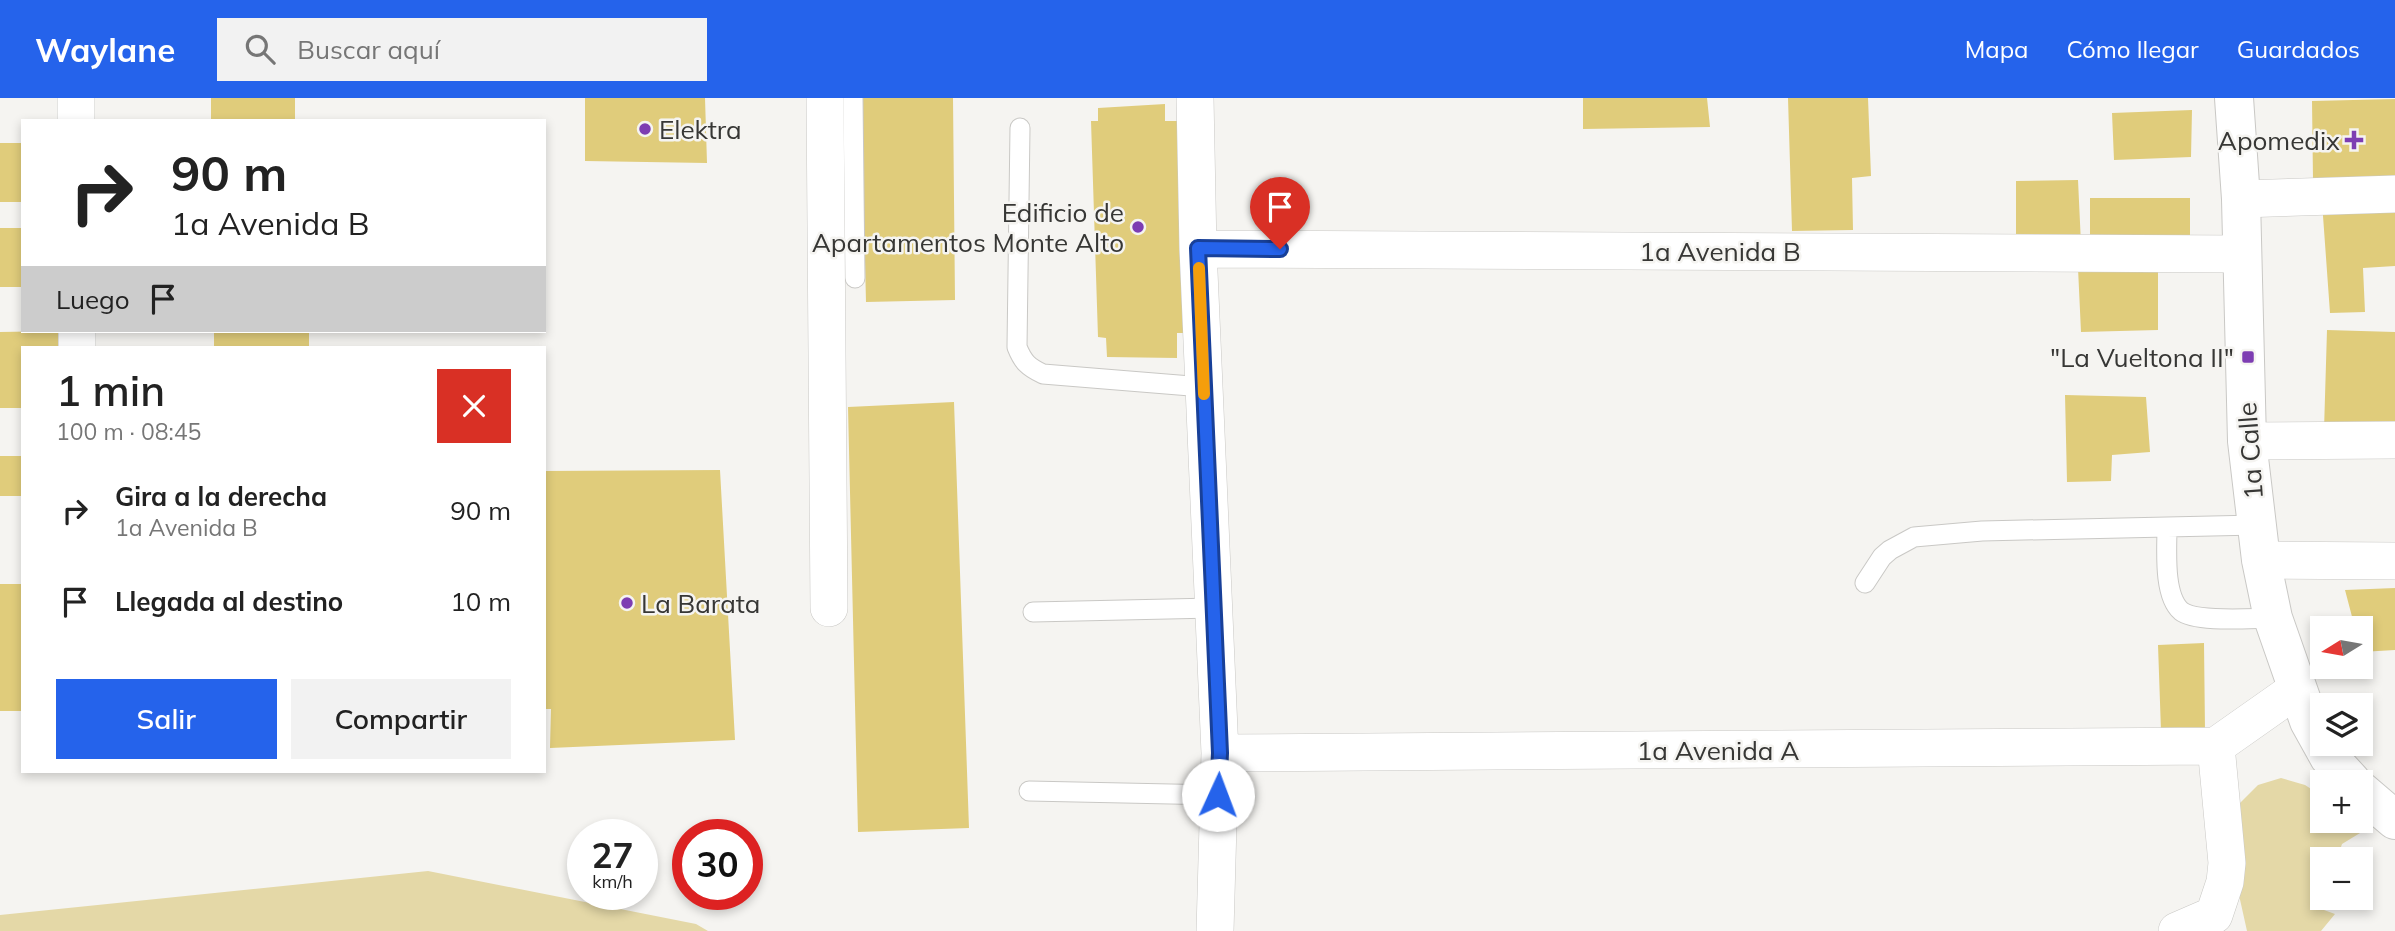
<!DOCTYPE html>
<html lang="es">
<meta charset="utf-8">
<style>
:root{--surface:#fff;--page:#f2f2f2;--text:#222;--muted:#767676;--accent:#2563eb}
body{margin:0;font-family:Mulish,sans-serif;background:var(--page);color:var(--text);height:100vh;display:flex;flex-direction:column;font-size:26px;white-space:nowrap}
*{box-sizing:border-box;margin:0}
p{font-size:23px;color:var(--muted)}
.icon{flex:none;width:38px;height:38px;fill:none;stroke:currentColor;stroke-width:2;stroke-linecap:round;stroke-linejoin:round}
.map{position:relative;flex:1;overflow:hidden}
.details{position:absolute;left:21px;top:248px;width:525px;height:427px;display:flex;flex-direction:column;background:var(--surface);border-radius:0px;box-shadow:0 4px 10px #0003}
.details>*{flex:none}
.hud{position:absolute;left:21px;top:21px;width:525px;height:214px;border-radius:0px;box-shadow:0 4px 10px #0003;background:#fff;color:var(--text);overflow:hidden}
.needle{width:46px;rotate:259deg}
.tools{position:absolute;left:2310px;top:518px;display:grid;gap:14px}
.tools a{display:grid;place-items:center;width:63px;height:63px;border-radius:0px;background:var(--surface);box-shadow:0 4px 10px #0003;font-size:35px}
.speed{position:absolute;left:567px;top:721px;display:flex;gap:14px;font-size:35px;font-weight:700;text-align:center}
.speed>*{display:grid;place-content:center;width:91px;height:91px;border-radius:50%;background:var(--surface);box-shadow:0 4px 10px #0003;line-height:1}
.speed small{font-size:18px;font-weight:400}
.speed .limit{border:10px solid #d22;background:#fff;color:#111}
.pin{position:absolute;display:grid;place-items:center;width:60px;height:60px;color:#fff;margin:-72px -30px;border-radius:50% 50% 50% 0;rotate:-45deg;box-shadow:0 0 7px #0007}
.pin .icon{rotate:45deg}
.me{position:absolute;width:77px;margin:-38px;rotate:2deg;stroke-linejoin:round;filter:drop-shadow(0 0 5px #0008)}
.turn{display:flex;align-items:center;gap:24px;height:147px;padding:0 35px;font-size:32px}
.turn .icon{width:91px;height:91px;stroke-width:2.5}
.turn b{display:block;font-size:49px;line-height:60px}
.then{display:flex;align-items:center;height:66px;padding:0 35px;background:#0003;gap:14px;font-size:26px}
.round{display:grid;place-items:center;flex:none;width:74px;height:74px;border-radius:0px;background:var(--page)}
.overview{display:flex;align-items:center;justify-content:space-between;height:119px;padding:0 35px}
h1{font-size:42px;font-weight:600;line-height:52px}
.button{display:flex;gap:14px;margin-top:auto;padding:14px 35px}
.button a{flex:1;height:80px;border-radius:0px;background:var(--accent);color:#fff;font-size:28px;font-weight:600;line-height:80px;text-align:center}
.button a+a{background:var(--page);color:var(--text)}
ul{padding:0;list-style:none}
li{display:flex;align-items:center;gap:21px;height:91px;padding:0 35px}
li div{flex:1}
li b{display:block;font-size:26px}
li em{font-style:normal}
header{display:flex;align-items:center;gap:42px;box-sizing:border-box;height:98px;padding:0 35px;background:var(--accent);color:#fff}
header strong{font-size:33px}
nav{display:flex;gap:38px;margin-inline-start:auto;font-size:24px}
.search{width:490px;height:63px;background:var(--page);display:flex;align-items:center;gap:18px;box-sizing:border-box;padding:0 24px;border-radius:0px;color:var(--muted);font-size:26px}
.map>svg:first-child{display:block}
</style>
<header>
<strong>Waylane</strong>
<div class="search"><svg class="icon" aria-label="search" viewBox="0 0 24 24"><circle cx="10" cy="10" r="6"/><path d="M15 15l6 6"/></svg>Buscar aquí</div>
<nav><a>Mapa</a><a>Cómo llegar</a><a>Guardados</a></nav>
</header>
<div class="map">
<svg width="2395" height="833" viewBox="0 0 2395 833">
<rect width="100%" height="100%" fill="#f5f4f1"/>
<path fill="#e4d8a7" d="M2281,680l24,7 17,11v25h32l11,9 -23,14 -5,15h-15l2,51 11,4 -14,17h-74l-10,-45 2,-82 19,-19z
M428,773l268,53 12,7h-708v-16z"/>
<path fill="#e0cc7b" d="M211,0h84v23h-84z
M585,0h120l2,65 -122,-2z
M861,0h92l2,202 -89,2z
M1583,0h124l3,29 -127,2z
M1788,0h80l3,78 -19,2 1,52 -61,1z
M2395,1v80l-82,1 -1,-79z
M1165,6v17h12l9,212h-9v25l-70,-1 -1,-19 -8,-1 -7,-216h7v-13z
M2192,12l-1,47 -77,3 -2,-47z
M0,45h23v59h-23z
M2078,82l3,64 -65,-1v-62z
M2090,100h100v46l-100,1z
M2322,104l73,4v60l-32,2 2,44 -35,1z
M0,130h23v59h-23z
M2158,169v63l-77,2 -3,-64z
M2327,232l68,2v101l-71,-3z
M59,233v17h-36v60h-23v-76z
M214,233h95v17h-95z
M2065,297l81,2 4,55 -38,3 -1,26 -44,1z
M954,304l15,426 -111,4 -10,-425z
M0,358h23v40h-23z
M720,372l15,270 -185,8 1,-39h-7v-238z
M0,486h23v127h-23z
M2395,490v62l-34,2v-24h-6l-10,-38z
M2204,545l1,88h-44l-3,-86z"/>
<g fill="none" stroke-linecap="round" stroke-linejoin="round">
<defs>
<path id="service" d="M853,0l2,180
M1020,30l-3,219c6,15 11,20 26,27l160,13
M2167,429c0,22 -4,68 14,84 15,12 71,7 92,7
M1865,485l17,-26 8,-7 24,-13 68,-6 275,-6
M1033,514l180,-4
M1029,693l189,4"/>
<path id="minor" d="M76,0v23
M825,0l4,510
M1195,0l3,151 22,504 -5,178
M2241,101l154,-5
M1198,151l1044,5
M77,233v17
M2247,343l148,-1
M2261,462l134,1
M2216,648l81,-57
M1220,655l996,-7
M2177,833l37,-16 11,-33 2,-19 -11,-117"/>
<path id="primary" d="M2234,0l7,101 6,242 14,119 12,58 36,103 20,36 23,25
M2361,693l34,29"/>
</defs>
<use href="#service" stroke="#c9c8c5" stroke-width="21"/>
<use href="#minor" stroke="#c9c8c5" stroke-width="38"/>
<use href="#primary" stroke="#c9c8c5" stroke-width="40"/>
<use href="#service" stroke="#fff" stroke-width="19"/>
<use href="#minor" stroke="#fff" stroke-width="37"/>
<use href="#primary" stroke="#fff" stroke-width="38"/>
</g>
<g fill="none" stroke-linecap="round" stroke-linejoin="round">
<defs>
<path id="route" d="M1218,697l2,-42 -22,-505 82,1"/>
</defs>
<use href="#route" stroke="#184099" stroke-width="18"/>
<use href="#route" stroke="#2563eb" stroke-width="12"/>
<path stroke="#f59e0b" stroke-width="12" d="M1199,170l5,126"/>
</g>
<g fill="#7d3db2" stroke="#f5f4f1" stroke-width="2.5">
<circle cx="645" cy="31" r="7"/>
<path d="M2350.5 31.5h7v7h7v7h-7v7h-7v-7h-7v-7h7z"/>
<circle cx="1138" cy="129" r="7"/>
<rect x="2241" y="252" width="14" height="14" rx="3.5"/>
<circle cx="627" cy="505" r="7"/>
</g>
<g text-anchor="middle" dominant-baseline="central" stroke-width="5" stroke-linejoin="round" paint-order="stroke">
<g font-size="26" fill="#373735" stroke="#f5f4f1" text-anchor="end">
<text x="659" y="31" text-anchor="start">Elektra</text>
<text x="2340" y="42">Apomedix</text>
<text x="1124" y="114">Edificio de<tspan x="1124" dy="30">Apartamentos Monte Alto</tspan></text>
<text x="2234" y="259">"La Vueltona II"</text>
<text x="641" y="505" text-anchor="start">La Barata</text>
</g>
<g font-size="26" fill="#373735" stroke="#f5f4f1">
<text x="1720" y="153">1a Avenida B</text>
<text transform="translate(2250 353) rotate(-94)">1a Calle</text>
<text x="1718" y="652">1a Avenida A</text>
</g>
</g>
</svg>
<div class="tools">
<a><svg class="needle" viewBox="-14 -14 28 28"><path d="M0-13l5 13h-10z" fill="#e53935"/><path d="M0 13l5-13h-10z" fill="#767676"/></svg></a>
<a><svg class="icon" aria-label="layers" viewBox="0 0 24 24"><path d="M12 4l9 5-9 5-9-5zM3 14l9 5 9-5"/></svg></a>
<a>+</a>
<a>−</a>
</div>
<div class="speed"><div>27<small>km/h</small></div><div class="limit">30</div></div>
<div class="pin" style="left:1280px;top:151px;background:#d93025"><svg class="icon" aria-label="arrive" viewBox="0 0 24 24"><path d="M6 21V4h12l-3 4 3 4H6"/></svg></div>
<svg class="me" style="left:1218px;top:697px" viewBox="-20 -20 40 40"><circle r="19" fill="#fff"/><path d="M0-13L10 11 0 6-10 11z" fill="#2563eb"/></svg>
<div class="hud">
<div class="turn"><svg class="icon" aria-label="right" viewBox="0 0 24 24"><path d="M7 20v-9h11M14 6l5 5-5 5"/></svg><div><b>90 m</b>1a Avenida B</div></div>
<div class="then">Luego<svg class="icon" aria-label="arrive" viewBox="0 0 24 24"><path d="M6 21V4h12l-3 4 3 4H6"/></svg></div>
</div>
<section class="details">
<div class="overview"><div><h1>1 min</h1><p>100 m · 08:45</p></div><a class="round" style="background:#d93025;color:#fff"><svg class="icon" aria-label="close" viewBox="0 0 24 24"><path d="M6 6l12 12M18 6L6 18"/></svg></a></div>
<ul>
<li><svg class="icon" aria-label="right" viewBox="0 0 24 24"><path d="M7 20v-9h11M14 6l5 5-5 5"/></svg><div><b>Gira a la derecha</b><p>1a Avenida B</p></div><em>90 m</em></li>
<li><svg class="icon" aria-label="arrive" viewBox="0 0 24 24"><path d="M6 21V4h12l-3 4 3 4H6"/></svg><div><b>Llegada al destino</b></div><em>10 m</em></li>
</ul>
<div class="button"><a>Salir</a><a>Compartir</a></div>
</section>
</div>
